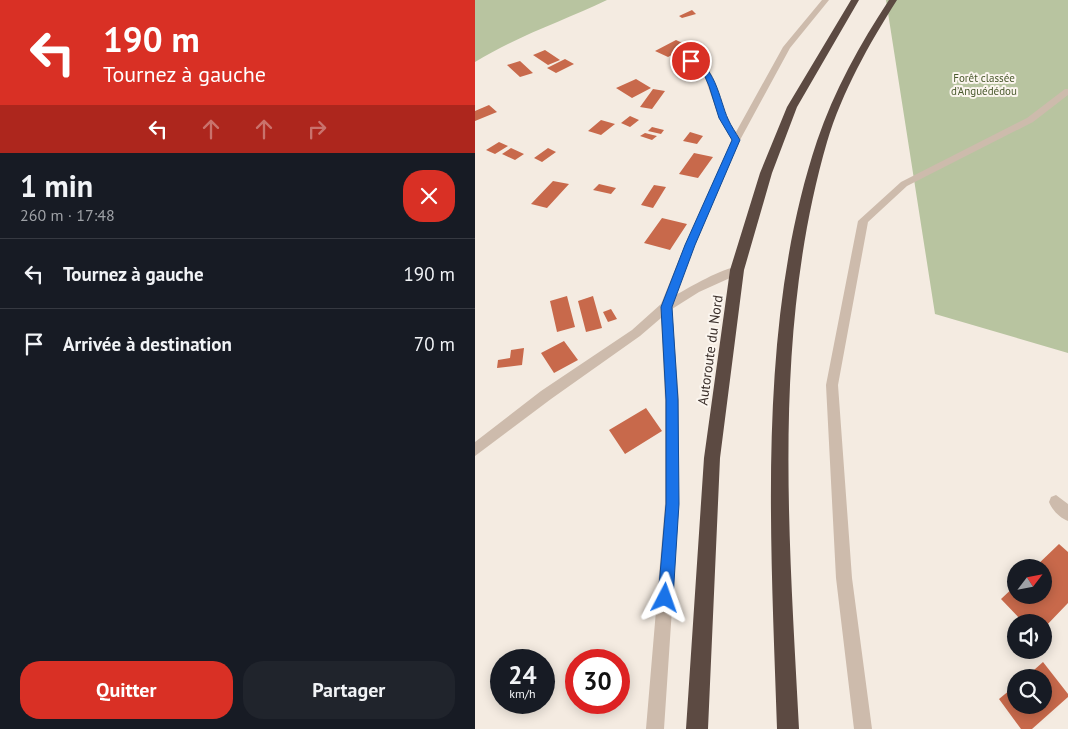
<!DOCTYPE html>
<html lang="fr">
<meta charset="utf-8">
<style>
:root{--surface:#171b24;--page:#20242c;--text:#f1f3f6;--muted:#9ea1a6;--line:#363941;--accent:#d93025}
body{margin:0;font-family:"PT Sans",sans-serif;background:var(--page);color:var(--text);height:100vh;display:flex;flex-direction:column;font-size:19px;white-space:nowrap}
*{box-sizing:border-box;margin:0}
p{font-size:16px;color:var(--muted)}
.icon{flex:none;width:28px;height:28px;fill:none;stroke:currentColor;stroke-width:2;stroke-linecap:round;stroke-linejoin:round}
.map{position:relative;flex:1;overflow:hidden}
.panel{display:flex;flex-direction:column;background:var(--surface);width:475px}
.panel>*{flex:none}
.banner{background:#d93025;color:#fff;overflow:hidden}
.needle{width:32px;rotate:58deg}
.tools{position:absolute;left:532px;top:559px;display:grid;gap:10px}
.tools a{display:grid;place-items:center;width:45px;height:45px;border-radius:50%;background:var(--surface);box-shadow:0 2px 12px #0003;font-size:25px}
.speed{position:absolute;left:15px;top:649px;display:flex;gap:10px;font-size:25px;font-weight:700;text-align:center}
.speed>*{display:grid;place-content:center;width:65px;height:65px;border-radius:50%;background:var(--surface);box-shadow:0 2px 12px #0003;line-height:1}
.speed small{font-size:12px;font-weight:400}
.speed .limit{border:8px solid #d22;background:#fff;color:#111}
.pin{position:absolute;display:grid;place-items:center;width:42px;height:42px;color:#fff;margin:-21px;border:2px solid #fff;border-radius:50%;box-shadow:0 1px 5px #0007}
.me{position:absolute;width:55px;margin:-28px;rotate:4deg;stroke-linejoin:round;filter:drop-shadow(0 0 4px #0008)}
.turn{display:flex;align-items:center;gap:18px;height:105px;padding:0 20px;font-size:22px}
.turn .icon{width:65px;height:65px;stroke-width:2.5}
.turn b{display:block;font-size:35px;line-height:42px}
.lanes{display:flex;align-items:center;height:48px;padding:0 20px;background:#0003;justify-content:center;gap:25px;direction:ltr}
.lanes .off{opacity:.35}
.round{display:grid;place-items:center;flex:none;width:52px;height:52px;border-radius:20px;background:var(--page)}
.headline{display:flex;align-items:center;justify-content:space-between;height:85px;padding:0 20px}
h1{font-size:30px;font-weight:700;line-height:38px}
.cta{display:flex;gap:10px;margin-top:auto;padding:10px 20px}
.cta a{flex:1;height:58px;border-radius:20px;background:var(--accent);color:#fff;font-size:20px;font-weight:700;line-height:58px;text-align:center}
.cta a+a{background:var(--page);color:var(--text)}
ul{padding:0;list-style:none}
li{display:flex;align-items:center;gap:15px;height:70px;padding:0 20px;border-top:1px solid var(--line)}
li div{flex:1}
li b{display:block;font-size:19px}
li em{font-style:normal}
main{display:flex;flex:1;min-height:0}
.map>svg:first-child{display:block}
</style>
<main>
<section class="panel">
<div class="banner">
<div class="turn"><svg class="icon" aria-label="left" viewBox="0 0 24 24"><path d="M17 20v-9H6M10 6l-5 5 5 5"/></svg><div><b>190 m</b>Tournez à gauche</div></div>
<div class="lanes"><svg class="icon" aria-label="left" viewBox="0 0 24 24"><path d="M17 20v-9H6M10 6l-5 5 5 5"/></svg><svg class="icon off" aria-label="ahead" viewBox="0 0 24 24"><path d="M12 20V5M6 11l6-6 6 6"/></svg><svg class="icon off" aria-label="ahead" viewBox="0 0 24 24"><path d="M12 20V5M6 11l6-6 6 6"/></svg><svg class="icon off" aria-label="right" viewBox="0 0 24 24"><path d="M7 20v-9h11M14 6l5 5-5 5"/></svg></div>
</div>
<div class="headline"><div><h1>1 min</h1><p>260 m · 17:48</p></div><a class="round" style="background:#d93025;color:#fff"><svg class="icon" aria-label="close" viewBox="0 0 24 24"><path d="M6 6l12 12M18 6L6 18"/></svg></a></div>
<ul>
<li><svg class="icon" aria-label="left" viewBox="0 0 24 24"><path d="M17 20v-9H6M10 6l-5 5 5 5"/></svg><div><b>Tournez à gauche</b></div><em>190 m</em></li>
<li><svg class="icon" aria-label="arrive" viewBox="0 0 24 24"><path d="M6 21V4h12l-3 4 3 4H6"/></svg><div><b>Arrivée à destination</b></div><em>70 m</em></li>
</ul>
<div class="cta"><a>Quitter</a><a>Partager</a></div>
</section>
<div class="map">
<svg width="593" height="729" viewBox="0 0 593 729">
<rect width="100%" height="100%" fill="#f4ebe1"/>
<path fill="#b8c4a0" d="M0,0h132c-44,21 -92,37 -132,62z
M411,0h182v353l-133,-39z"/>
<path fill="#c8694b" d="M217,10l4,4 -14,4 -3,-2z
M201,40l13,6 -21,11 -13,-6z
M70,50l15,10 -12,5 -15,-10z
M90,59l9,5 -18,9 -9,-5z
M45,61l13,12 -13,4 -13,-12z
M161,79l15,9 -19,10 -16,-10z
M178,89l12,2 -13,18 -12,-2z
M14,105l8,7 -22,9v-10z
M155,116l9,4 -9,7 -9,-4z
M126,120l14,4 -14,11 -13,-4z
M177,127l12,3 -3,4 -13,-3z
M215,132l13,4 -6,8 -14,-3z
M170,133l12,3 -5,4 -12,-4z
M24,142l9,4 -13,8 -9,-4z
M36,148l13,6 -9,6 -13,-6z
M73,148l8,4 -14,10 -8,-4z
M219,153l19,4 -15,21 -19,-4z
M78,181l16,3 -22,24 -16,-4z
M124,184l17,4 -5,6 -18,-4z
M179,185l12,2 -13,21 -12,-3z
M187,218l25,6 -17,26 -26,-7z
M92,296l8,31 -18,5 -7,-31z
M118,296l9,32 -16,4 -8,-31z
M136,309l6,10 -9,3 -5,-10z
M89,341l14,19 -24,13 -13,-20z
M49,348l-2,17 -25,3 1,-8 12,-2 1,-8z
M171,408l16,23 -37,23 -16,-24z
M584,544l9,8v51l-24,25v-6h-21l-22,-23 15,-14v10h28v-27h-10z
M568,662l25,32v3l-36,32h-11l-22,-30 17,-14v20h28v-27h-19z"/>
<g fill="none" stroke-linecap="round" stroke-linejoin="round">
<path fill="#cdbbac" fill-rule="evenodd" d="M347,0h7l-39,48 -50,92 -45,105 -19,50c12,-7 53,-31 65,-28l1,3 -1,3 -42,19 -27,17 7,91v104l-15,225h-18l19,-225v-104l-4,-82 -21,18 -89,63 -76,57v-14l66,-51 91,-61 29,-26 24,-59 47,-105 -13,-22 -16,-46 -15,-9v-4c27,-2 32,43 40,59 2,5 5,10 8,14l47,-85z
M590,89h3v6l-35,27 -126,64 -39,36 -30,163 14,193 20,151h-18l-18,-151 -10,-193 32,-164 43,-39 126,-64z
M581,495l12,9v17c-8,-3 -16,-11 -19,-19l2,-5z"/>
<path fill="#5c4a42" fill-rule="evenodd" d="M376,0h8l-62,107 -25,66 -28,97 -24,188 -12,271h-22l18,-271 26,-188 30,-97 27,-66z
M414,0h8c-28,44 -55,92 -70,142 -55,190 -38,392 -28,587h-22c-6,-191 -21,-405 40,-588 17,-50 43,-97 72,-141z"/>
</g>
<path fill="#1a73e8" stroke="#114b97" d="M213,60c26,-2 32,42 40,59 3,7 8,14 12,21l-45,105 -23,62 6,93 1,104 -6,94 -2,5 -6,2 -5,-2 -2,-5 8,-94v-104l-5,-93 24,-62 47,-105 -13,-22 -10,-32 -6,-14 -15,-9z"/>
<g text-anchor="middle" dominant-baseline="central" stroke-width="4" stroke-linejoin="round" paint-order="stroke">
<g font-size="11" fill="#4a5a2e" stroke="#fbf5ee">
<text x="509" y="78">Forêt classée<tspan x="509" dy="13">d’Anguédédou</tspan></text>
</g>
<g font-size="14" fill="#3b302b" stroke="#fbf5ee">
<text transform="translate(235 350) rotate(-82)">Autoroute du Nord</text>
</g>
</g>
</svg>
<div class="tools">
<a><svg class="needle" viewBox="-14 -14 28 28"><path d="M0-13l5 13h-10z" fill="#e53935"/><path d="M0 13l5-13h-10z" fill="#9ea1a6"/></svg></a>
<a><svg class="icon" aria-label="sound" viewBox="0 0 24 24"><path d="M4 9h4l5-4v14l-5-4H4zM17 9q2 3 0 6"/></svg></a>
<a><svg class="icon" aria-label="search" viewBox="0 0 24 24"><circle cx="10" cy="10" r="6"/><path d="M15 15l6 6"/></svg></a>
</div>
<div class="speed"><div>24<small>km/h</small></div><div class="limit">30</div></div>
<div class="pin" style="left:216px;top:61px;background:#d93025"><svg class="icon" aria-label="arrive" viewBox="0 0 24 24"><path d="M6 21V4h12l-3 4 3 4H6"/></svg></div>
<svg class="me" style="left:190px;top:598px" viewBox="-20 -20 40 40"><path d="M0-17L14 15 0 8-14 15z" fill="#1a73e8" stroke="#fff" stroke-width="4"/></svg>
</div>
</main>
